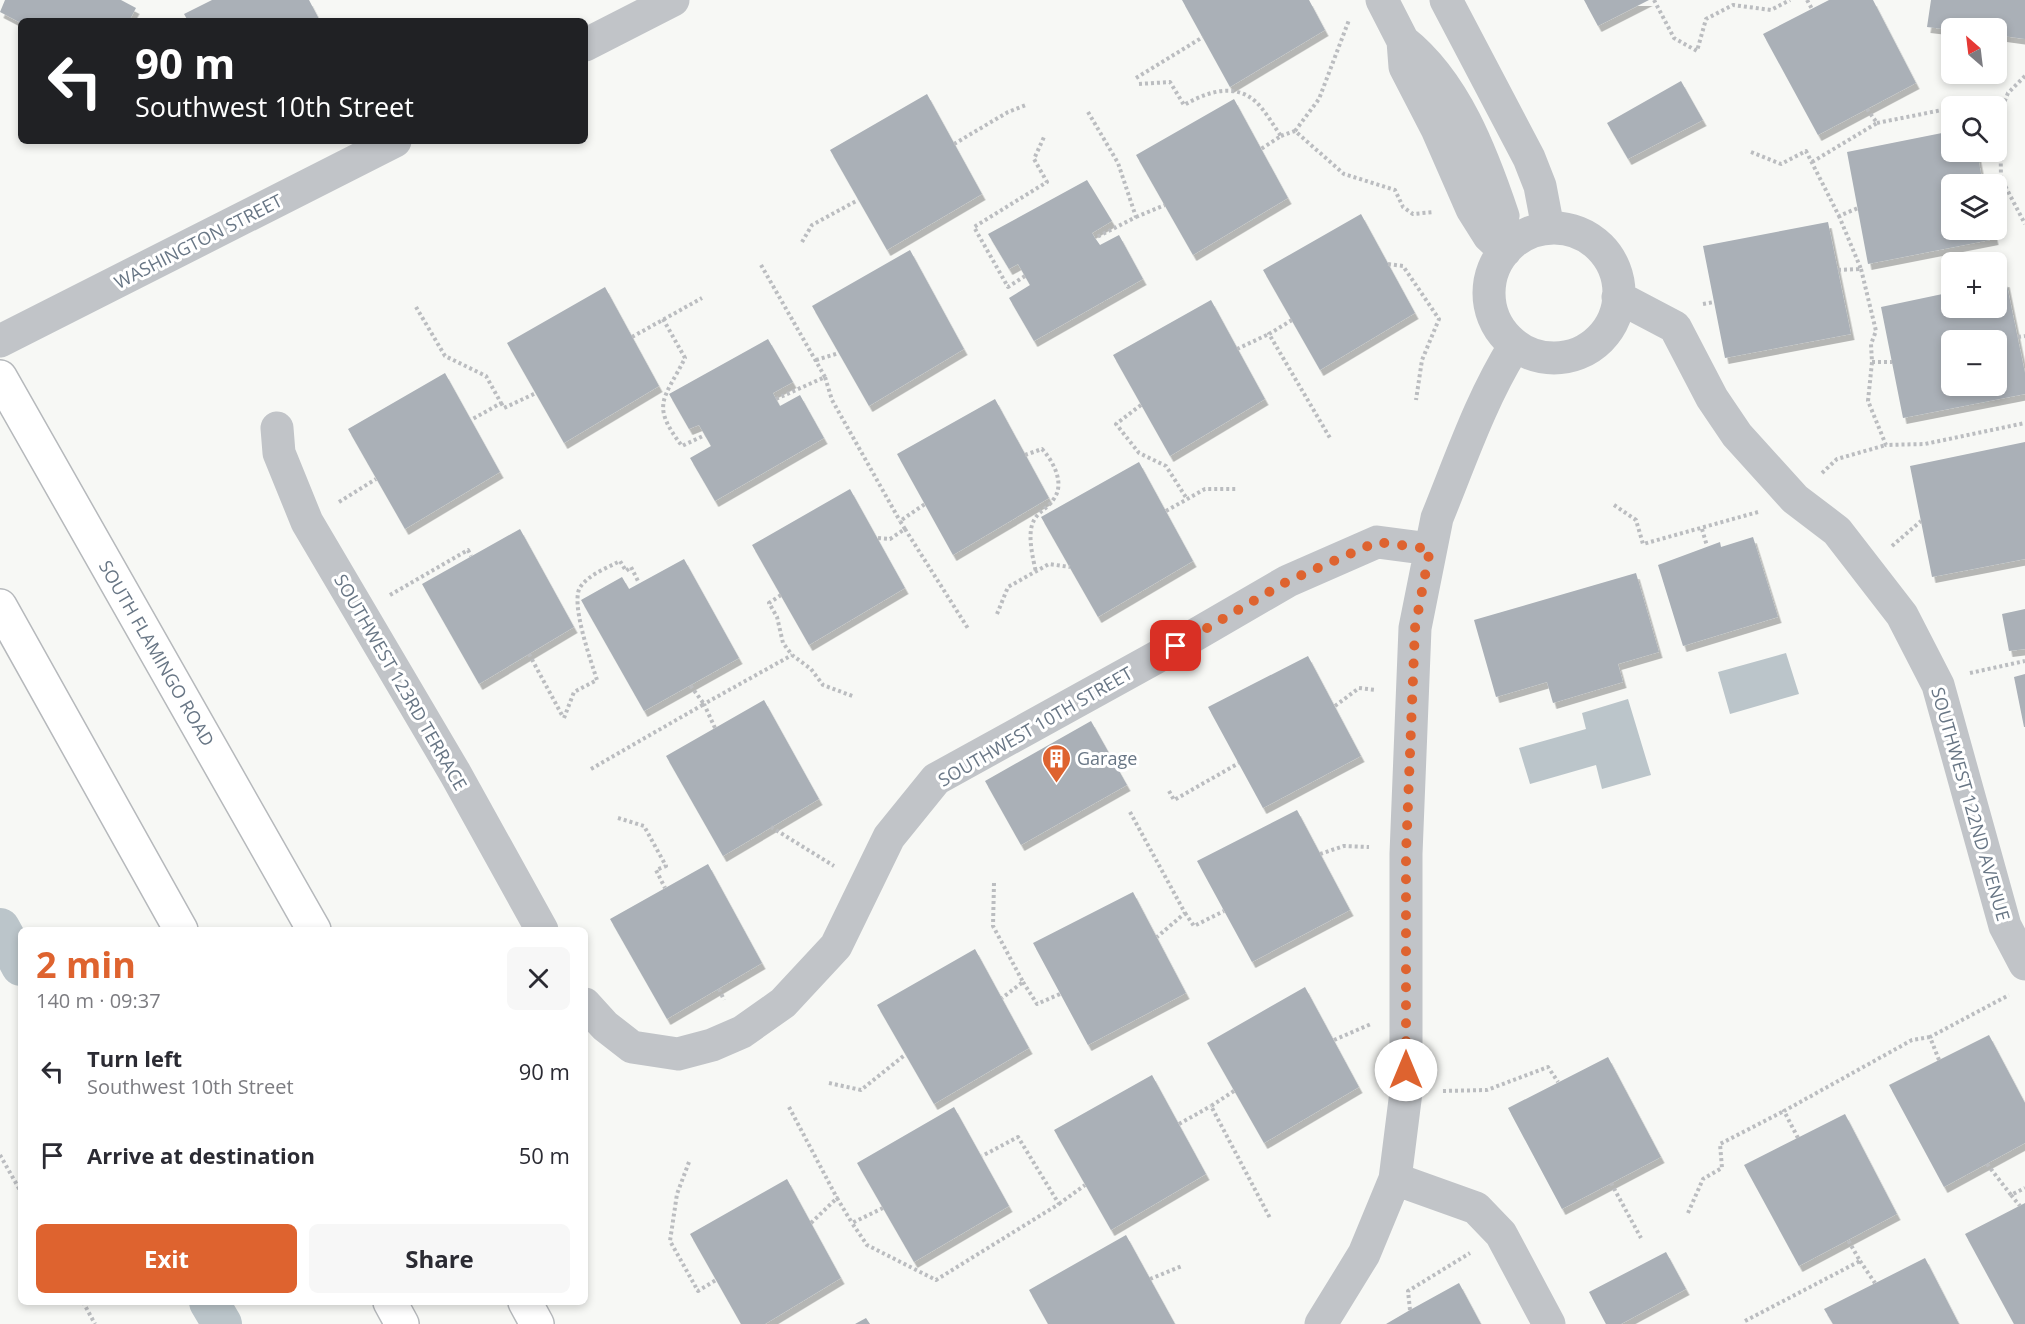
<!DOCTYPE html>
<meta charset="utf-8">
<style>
:root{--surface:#fff;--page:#f7f7f7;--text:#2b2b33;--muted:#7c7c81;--accent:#de632f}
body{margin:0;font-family:"Open Sans",sans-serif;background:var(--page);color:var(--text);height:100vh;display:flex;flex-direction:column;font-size:22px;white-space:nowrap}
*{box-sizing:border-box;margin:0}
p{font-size:20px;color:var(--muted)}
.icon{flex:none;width:33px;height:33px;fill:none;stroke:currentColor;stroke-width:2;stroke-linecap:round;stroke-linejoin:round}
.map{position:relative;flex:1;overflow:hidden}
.drawer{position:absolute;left:18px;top:927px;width:570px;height:378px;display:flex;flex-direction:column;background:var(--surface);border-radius:9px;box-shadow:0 3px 9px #0003}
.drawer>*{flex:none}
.banner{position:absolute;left:18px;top:18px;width:570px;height:126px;border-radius:9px;box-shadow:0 3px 9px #0003;background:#202124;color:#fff;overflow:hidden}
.needle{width:39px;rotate:332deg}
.fabs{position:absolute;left:1941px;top:18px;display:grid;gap:12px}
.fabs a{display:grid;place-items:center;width:66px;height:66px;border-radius:9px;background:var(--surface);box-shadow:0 3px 9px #0003;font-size:30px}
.pin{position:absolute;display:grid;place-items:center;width:51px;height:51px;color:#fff;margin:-26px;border-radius:12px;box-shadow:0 3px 9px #0006}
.me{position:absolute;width:66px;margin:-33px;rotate:0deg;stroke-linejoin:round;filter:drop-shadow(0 0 4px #0008)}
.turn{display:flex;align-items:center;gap:21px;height:126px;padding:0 18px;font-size:27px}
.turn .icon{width:78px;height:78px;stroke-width:2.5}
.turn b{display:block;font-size:42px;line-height:51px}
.round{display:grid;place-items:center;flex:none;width:63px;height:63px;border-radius:9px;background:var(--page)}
.headline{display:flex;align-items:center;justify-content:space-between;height:102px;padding:0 18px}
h1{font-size:36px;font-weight:700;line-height:45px;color:var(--accent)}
.button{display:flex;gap:12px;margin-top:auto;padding:12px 18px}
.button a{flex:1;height:69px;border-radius:9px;background:var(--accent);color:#fff;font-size:24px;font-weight:700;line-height:69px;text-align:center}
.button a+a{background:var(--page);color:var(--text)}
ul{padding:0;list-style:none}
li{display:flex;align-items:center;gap:18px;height:84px;padding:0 18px}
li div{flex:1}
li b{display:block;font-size:22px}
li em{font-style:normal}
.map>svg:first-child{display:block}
</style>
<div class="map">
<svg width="2025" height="1324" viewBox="0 0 2025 1324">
<defs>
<filter id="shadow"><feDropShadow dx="3.5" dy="6" stdDeviation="0" flood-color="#0004"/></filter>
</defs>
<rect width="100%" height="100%" fill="#f7f8f5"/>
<path fill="#bbc5ca" d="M1786,653l13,41 -69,20 -12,-42z
M1628,699l23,76 -49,14 -6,-24 -66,19 -11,-36 67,-19 -4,-16z"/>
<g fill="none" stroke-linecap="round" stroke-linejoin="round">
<path stroke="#bbc5ca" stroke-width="40" d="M0,928l21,38
M209,1302l13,22"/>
</g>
<path fill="#aab0b7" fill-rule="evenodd" filter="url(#shadow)" d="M5,0h116l15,8 -7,13h-108v2l-21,-11z
M212,0h97l11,21h-132l-4,-7z
M1182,0h127l16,30 -95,57z
M1584,0h65l-51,26z
M1829,0h44l43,83 -98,52 -55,-101z
M1931,0h94v39l-29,-4v-7l-44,2 -25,-3z
M1681,81l22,39 -75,39 -21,-36z
M927,94l55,100 -95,56 -57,-100z
M1234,99l54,99 -95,57 -57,-100z
M1952,131v21h25l6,32h-31v46h41l2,9 -127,25 -21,-112z
M1087,180l25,41 -20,12 3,5 5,7 19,-10 24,44 -109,62 -25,-43 21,-13 -12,-21 -9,5 -21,-35z
M1361,214l54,99 -95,57 -57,-100z
M1828,222l23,112 -126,24 -22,-112z
M910,250l54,99 -95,57 -57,-100z
M2006,281l19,92v21l-122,24 -22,-111 71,-15v16h44v-25zM1952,340h44v46h-44z
M605,287l54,99 -95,57 -57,-100z
M1211,300l54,99 -95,57 -57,-101z
M768,339l25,43 -20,11 3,6 4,7 20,-11 24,43 -109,63 -25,-43 21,-12 -12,-21 -10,4 -20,-35z
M445,373l55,99 -95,57 -57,-100z
M995,399l54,99 -96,57 -56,-101z
M2025,442v117l-93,18 -22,-111z
M1139,462l54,99 -95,56 -57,-100z
M850,489l55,99 -96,57 -57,-100z
M520,529l54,98 -95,57 -57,-100z
M1753,537l25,80 -95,29 -25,-81 62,-23 1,5z
M684,559l55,99 -95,53 -63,-111 41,-23 7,12z
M1636,573l23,79 -41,12 5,18 -70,21 -6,-21 -51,15 -22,-77z
M2025,609v40l-16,2 -7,-37z
M1308,656l53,100 -98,52 -55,-101z
M2025,674v53h-1l-10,-50z
M764,700l55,99 -96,57 -57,-100z
M1091,721l36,64 -106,60 -36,-64z
M1297,810l53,100 -98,52 -55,-101z
M708,864l54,99 -95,56 -57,-100z
M1133,892l53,101 -98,52 -55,-102z
M975,949l54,99 -95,56 -57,-99z
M1305,987l54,100 -95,56 -57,-100z
M1989,1035l36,68v40l-81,44 -55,-102z
M1608,1057l53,100 -99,52 -54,-101z
M1152,1075l54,99 -95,56 -57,-100z
M954,1107l55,99 -95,56 -57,-99z
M1845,1114l52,100 -98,52 -55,-101z
M787,1179l54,99 -76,46h-24l-51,-90z
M2025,1203v121h-11l-49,-90z
M1126,1235l49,89h-127l-19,-34z
M1666,1252l20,37 -65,35h-15l-17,-32z
M1925,1258l34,66h-126l-9,-15z
M1459,1283l22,41h-95l24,-14z
M866,1318l4,6h-15z"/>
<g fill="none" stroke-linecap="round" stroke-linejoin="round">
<defs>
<path id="highway" d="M0,377l314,553
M0,606l181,324
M390,1302l12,22
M525,1302l12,22"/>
</defs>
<use href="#highway" stroke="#b6b9bc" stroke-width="36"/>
<path stroke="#bbbdc0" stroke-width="4" stroke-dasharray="3 3" stroke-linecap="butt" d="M1654,0l20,38 23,13 9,-32 27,-14 38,5 19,-10
M1807,0l5,9
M2025,76l-17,17 -8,20 1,65 24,46
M1136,78l67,-41
M1139,84l31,-2 14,23c21,-12 49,-23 71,-4 10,9 18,24 26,35l-20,13
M1957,106l27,-5 18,6
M1088,112l30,51 18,54 -41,21
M1877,123l75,-15
M1295,131l24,-32 30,-79
M1281,136l14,-5 49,43 51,16 8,17 10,7 21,-2
M954,144l54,-32 18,-7
M1751,152l30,12 25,-13 33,65 19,-8
M1812,162l65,-39 -10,-14
M1983,183l18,-5
M1136,217l29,-12
M802,242l10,-17 46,-25
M1388,264l15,2 36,53 -17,41 -6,40
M761,265l64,112
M1861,269l15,62 -5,13 1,18 -4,39 18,44 39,-1 100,-21
M1838,270l23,-1 -22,-53
M1025,276l-17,11 -34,-60 73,-45 -13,-23 10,-22
M1703,304l11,-2
M416,307l29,49 41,20 15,27 -30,17
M663,319l22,39c-21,42 -35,46 -3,88l23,-11
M1292,320l-23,14 61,104
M632,337l70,-39
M2018,337l7,-1
M1237,349l32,-15
M816,360l23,-7
M1872,362h20
M776,399l49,-22 7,23 68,121
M501,403l3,5 32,-15
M1141,405l-25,19 23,29 27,13 21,33
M1025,455l17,-6c11,12 24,35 11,51 -7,10 -17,12 -21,25 -4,13 1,34 4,47
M1822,473l15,-14 49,-14
M339,502l37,-23
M1614,505l22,15 7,24 115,-32
M1166,511l39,-22h32
M905,529l-5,-8 25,-17
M1702,529l5,17
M878,538l12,1 15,-10 64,101
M1892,546l29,-25
M390,595l78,-45 3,6
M781,595l-12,8 8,14 6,26 9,12 19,14 12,16 32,12
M997,614l11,-27 41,-23 21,3
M529,654l34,63
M1970,673l55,-12
M1335,706l24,-18 17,2
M564,718l10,-26 23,-12c-6,-19 -28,-80 -16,-94 9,-12 26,-18 39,-25l6,10 5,-4 8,16
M715,728l-11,-24 88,-49
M591,769l113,-65 -14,-19
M1169,791l5,9 65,-37
M1130,812l55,101 -28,24
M618,818l26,8 22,40 -10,4 9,18
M771,827l63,39
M1320,854l24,-8 25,1
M994,883l-1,43 30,56 -21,16
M1185,913l9,13 30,-15
M1023,982l14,22 23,-10
M719,989l5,11
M1334,1040l37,-16
M1939,1060l-9,-23 79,-42
M829,1083l32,7 45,-36
M1234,1091l-23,15 59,112
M1443,1091l44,-1 61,-23 10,15
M789,1107l48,91
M1179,1124l32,-18
M1798,1138l-14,-27 128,-71 18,-3
M0,1155l21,37
M689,1162l-12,32 -7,47 28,50 18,-11
M1987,1164l24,31 14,-7
M1611,1183l30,55
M2011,1195l9,11
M1059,1204l26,-19
M883,1208l-31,15 15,22 69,35 123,-76 -41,-67 -36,19
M1688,1213l15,-34 19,-11 -2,-24 64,-33
M811,1223l26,-25 15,25
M1860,1261l15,22
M1150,1279l32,-13
M83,1302l12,22
M1410,1310l-2,-19 62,-38
M1745,1321l115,-60 -12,-21"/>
<path stroke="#c1c4c8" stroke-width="33" d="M1382,0l21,41 2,26 32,62 35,80 17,27 16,15
M1446,0l83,158 11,28 8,42
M1403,41c52,41 79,113 100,175l-14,20
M585,45l88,-45
M1489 293a65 65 0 1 1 130 0a65 65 0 1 1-130 0Z
M1618,297l57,30 37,71 25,37 58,64 42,32 65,84 36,70 67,241 20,38
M0,341l395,-200
M277,428l2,25 28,69 148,251 87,157
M585,1004l20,22 27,21 46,7 34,-9 30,-13 41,-29 53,-57 53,-109 47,-58 221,-122 131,-76 89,-39 53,7
M1395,1179l81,29 25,26 48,90
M1321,1324l43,-70 31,-75 11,-87v-238l9,-226 22,-110c24,-59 44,-119 78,-173"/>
<use href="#highway" stroke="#fff" stroke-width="33"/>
</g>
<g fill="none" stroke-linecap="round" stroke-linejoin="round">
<path stroke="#de632f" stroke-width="10" stroke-dasharray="0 18" d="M1176,646l112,-65 89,-39 53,7 -15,79 -9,226v216"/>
</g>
<defs>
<symbol id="building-pin" viewBox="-11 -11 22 30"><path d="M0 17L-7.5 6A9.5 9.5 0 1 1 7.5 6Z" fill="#de632f" stroke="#fff"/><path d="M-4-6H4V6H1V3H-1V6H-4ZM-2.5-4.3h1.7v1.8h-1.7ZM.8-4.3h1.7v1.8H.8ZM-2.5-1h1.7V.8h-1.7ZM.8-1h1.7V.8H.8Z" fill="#fff"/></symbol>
</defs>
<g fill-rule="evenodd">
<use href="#building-pin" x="1040" y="742" width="33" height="45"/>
</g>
<g text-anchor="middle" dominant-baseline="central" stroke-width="6" stroke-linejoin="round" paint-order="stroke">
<g font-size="18" fill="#687685" stroke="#fff">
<text transform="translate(198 241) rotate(-27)">WASHINGTON STREET</text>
<text transform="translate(157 653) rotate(60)">SOUTH FLAMINGO ROAD</text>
<text transform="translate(401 682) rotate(60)">SOUTHWEST 123RD TERRACE</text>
<text transform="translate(1035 726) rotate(-30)">SOUTHWEST 10TH STREET</text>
<text transform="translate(1971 804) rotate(74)">SOUTHWEST 122ND AVENUE</text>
</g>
<g font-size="18" fill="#687685" stroke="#fff" text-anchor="start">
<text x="1077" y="758">Garage</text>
</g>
</g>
</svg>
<div class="fabs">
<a><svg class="needle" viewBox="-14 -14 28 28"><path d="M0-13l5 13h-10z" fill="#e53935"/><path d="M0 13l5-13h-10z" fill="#7c7c81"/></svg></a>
<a><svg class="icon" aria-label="search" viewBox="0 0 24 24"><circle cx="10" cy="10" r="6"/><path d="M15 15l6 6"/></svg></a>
<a><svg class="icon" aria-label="layers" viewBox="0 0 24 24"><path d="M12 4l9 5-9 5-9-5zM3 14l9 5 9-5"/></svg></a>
<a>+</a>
<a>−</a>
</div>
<div class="pin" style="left:1176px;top:646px;background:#d93025"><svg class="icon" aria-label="arrive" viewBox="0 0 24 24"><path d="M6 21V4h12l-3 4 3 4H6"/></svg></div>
<svg class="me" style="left:1406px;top:1070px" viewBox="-20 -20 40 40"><circle r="19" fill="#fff"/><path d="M0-13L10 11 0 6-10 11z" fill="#de632f"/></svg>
<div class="banner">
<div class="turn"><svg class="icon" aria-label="left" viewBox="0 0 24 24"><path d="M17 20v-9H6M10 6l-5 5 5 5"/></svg><div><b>90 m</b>Southwest 10th Street</div></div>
</div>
<section class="drawer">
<div class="headline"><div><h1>2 min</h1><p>140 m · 09:37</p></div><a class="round"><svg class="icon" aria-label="close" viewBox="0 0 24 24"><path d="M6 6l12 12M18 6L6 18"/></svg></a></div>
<ul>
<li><svg class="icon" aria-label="left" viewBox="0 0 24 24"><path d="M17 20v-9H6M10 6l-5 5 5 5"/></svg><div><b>Turn left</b><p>Southwest 10th Street</p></div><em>90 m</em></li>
<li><svg class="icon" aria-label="arrive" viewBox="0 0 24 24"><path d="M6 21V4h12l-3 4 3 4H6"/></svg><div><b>Arrive at destination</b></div><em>50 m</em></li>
</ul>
<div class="button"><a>Exit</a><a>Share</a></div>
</section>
</div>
